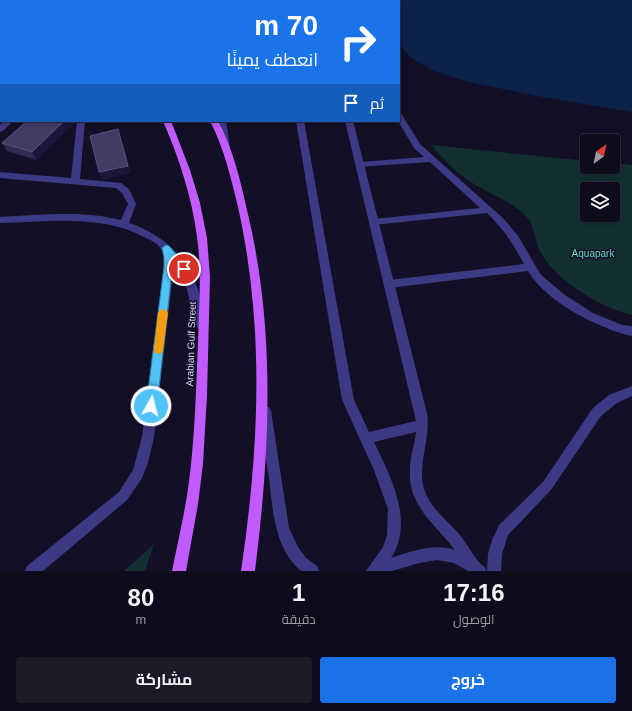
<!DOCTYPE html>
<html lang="ar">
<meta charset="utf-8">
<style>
:root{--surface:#0e0b1c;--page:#1c1929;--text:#f1f3f6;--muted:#9b9ba3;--line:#2e2b3b;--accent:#1a73e8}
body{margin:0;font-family:Helvetica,Cairo,sans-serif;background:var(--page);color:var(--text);direction:rtl;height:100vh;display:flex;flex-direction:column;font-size:15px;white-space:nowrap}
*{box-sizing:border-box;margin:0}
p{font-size:13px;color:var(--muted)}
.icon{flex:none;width:22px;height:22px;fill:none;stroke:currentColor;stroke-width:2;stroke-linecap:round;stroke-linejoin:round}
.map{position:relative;height:571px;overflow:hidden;direction:ltr}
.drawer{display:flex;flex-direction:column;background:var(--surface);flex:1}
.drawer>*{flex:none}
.guide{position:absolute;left:0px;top:0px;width:400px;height:122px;box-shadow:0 2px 6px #0003,0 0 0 1px var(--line);direction:rtl;background:#1a73e8;color:#fff;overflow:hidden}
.needle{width:26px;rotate:33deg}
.buttons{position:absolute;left:580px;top:134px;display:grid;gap:8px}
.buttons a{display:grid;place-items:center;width:40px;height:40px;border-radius:4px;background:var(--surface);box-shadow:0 2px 6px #0003,0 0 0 1px var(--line);font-size:20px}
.pin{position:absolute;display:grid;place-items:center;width:34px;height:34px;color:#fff;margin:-17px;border:2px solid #fff;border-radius:50%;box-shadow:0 1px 4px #0007}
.me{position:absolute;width:44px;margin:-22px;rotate:7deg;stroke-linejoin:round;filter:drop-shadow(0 0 3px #0008)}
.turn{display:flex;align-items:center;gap:14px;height:84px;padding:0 16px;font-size:18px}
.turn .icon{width:52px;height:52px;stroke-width:2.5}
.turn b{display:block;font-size:28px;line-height:34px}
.then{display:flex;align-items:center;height:38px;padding:0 16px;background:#0003;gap:8px;font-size:15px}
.eta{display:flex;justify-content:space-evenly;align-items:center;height:68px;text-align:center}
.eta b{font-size:24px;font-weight:700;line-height:28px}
.cta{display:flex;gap:8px;margin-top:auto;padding:8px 16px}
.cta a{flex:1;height:46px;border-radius:4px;background:var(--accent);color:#fff;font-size:16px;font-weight:700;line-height:46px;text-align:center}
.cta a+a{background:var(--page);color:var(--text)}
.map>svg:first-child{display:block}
</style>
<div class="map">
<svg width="632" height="571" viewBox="0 0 632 571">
<rect width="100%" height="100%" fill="#130f26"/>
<path fill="#12302f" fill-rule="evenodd" d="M431,145l156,16v6h26v-4l19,2v150c-30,-7 -74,-33 -90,-60 -8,-13 -6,-30 -18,-41 -14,-13 -34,-20 -50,-30 -17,-10 -30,-24 -43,-39zM587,189h26v26h-26z
M154,544l-9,27h-21z"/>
<path fill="#0c2248" d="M356,0h276v112l-95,-16 -72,-15 -31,-10 -23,-13 -12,-15v-42z"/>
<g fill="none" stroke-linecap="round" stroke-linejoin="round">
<path fill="#3d3a85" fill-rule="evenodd" d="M221,0h9v1h-9z
M0,40h1l-1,5z
M4,121h9l-10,10 -3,1v-7z
M77,121h8l-5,58 41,4 8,6 7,15 -7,19c29,9 57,32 67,61 5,13 8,28 11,42l-1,3 -4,1 -4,-1c-11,-22 -6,-45 -24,-65l-20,173 -6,26 -6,15 -15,22 -84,71h-18l2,-5 92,-74 14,-22 9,-33 22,-170c0,-6 0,-13 -3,-18 -3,-6 -11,-9 -17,-12 -43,-23 -97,-15 -144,-14v-6c40,-2 82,-7 121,3l7,-16 -6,-11 -6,-5 -116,-10v-6l71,6z
M218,121h8l4,26 -1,2 -3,1 -4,-3z
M296,121h8l50,279 15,32 47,-11 -71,-300h8l74,292c4,27 -10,50 -3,76 6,19 23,31 36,46 6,8 11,16 17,25 3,4 7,5 10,11h-19l-14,-8 -17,-3 -18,3 -27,8h-26l17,-24 4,-12 1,-26 -14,-39 -32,-70zM416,432c-1,12 -6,24 -6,37 -3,36 25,55 45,81 -21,-7 -43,1 -64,8 24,-37 -1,-82 -17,-116z
M632,386v10l-15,7 -16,13 -50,74 -43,45 -6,19 -1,17h-14l1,-17 4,-14 7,-15 44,-43 50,-74 16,-13z
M265,406l4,1 2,4 18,117 9,19 8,11 11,8 2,5h-18c-27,-24 -28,-60 -32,-93 -4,-22 -7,-45 -10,-67l2,-4z"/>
<path fill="#3d3a85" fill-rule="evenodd" d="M236,0h8l-8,1z
M261,0h9v1h-9z
M399,114l3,1 18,29 84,75 14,17 23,39 24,20 28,18 29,12 10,1v10c-33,-7 -87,-35 -104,-65l-139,17 -4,-1 -1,-3 1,-3 4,-1 135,-16c-10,-19 -21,-36 -37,-51l-113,12 -3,-1 -2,-2 5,-3 106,-11 -50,-46 -73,5 -1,-2 4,-3 64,-5 -10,-9 -16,-27h1z"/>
<path fill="#c25bff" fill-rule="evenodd" d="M76,0h8v1h-8z
M121,0h7v1h-7z
M163,121h8l19,49 10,33 7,35 3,39 -3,118 -4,69 -5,40 -12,67h-14c6,-30 13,-59 17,-89 6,-46 7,-93 9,-139 1,-36 4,-71 -1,-106 -5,-40 -18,-79 -34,-116z
M210,121h8c15,28 22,58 29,89 29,119 23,241 8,361h-14c18,-121 24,-243 -3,-364 -7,-29 -14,-59 -28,-86z"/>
</g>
<path fill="#312854" d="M27,121h46l1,2 -38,37 -29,-9 -5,-8z"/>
<path fill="#1d163a" d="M0,0h17l-2,1h-14v1z
M64,121h9l1,2 -38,37 -4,-8z
M118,129l13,44 -29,7 -3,-8z"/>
<path fill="#433a66" stroke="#5a527e" d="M27,121h37l-32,31 -30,-9z
M118,129l10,37 -29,6 -9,-36z"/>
<path fill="#4fc3f7" stroke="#337fa1" d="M166,245l3,1 20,23 -2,2h-6l-8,-9 -16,144 -2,3 -4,2 -3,-2 -2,-3 18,-139v-10l-2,-9z"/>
<path fill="#f59e0b" d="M163,309l3,1 2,3 -5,37 -1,3 -4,1 -3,-1 -1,-3 4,-37 2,-3z"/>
<g text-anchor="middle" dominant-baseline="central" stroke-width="3" stroke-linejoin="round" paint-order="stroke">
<g font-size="10" fill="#5fe0c0" stroke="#130f26">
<text x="593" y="253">Aquapark</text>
</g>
<g font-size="10" fill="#d9d4ff" stroke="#130f26">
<text transform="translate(191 344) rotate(-88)">Arabian Gulf Street</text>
</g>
</g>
</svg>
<div class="buttons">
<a><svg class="needle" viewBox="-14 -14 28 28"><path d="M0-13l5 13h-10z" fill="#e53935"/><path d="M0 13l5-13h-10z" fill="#9b9ba3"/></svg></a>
<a><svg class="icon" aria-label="layers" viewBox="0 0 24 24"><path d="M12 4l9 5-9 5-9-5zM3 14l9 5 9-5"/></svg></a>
</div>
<div class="pin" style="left:184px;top:269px;background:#d93025"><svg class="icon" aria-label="arrive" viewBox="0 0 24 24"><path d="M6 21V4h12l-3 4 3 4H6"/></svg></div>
<svg class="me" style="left:151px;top:406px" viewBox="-20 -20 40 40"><circle r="17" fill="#4fc3f7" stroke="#fff" stroke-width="3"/><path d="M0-11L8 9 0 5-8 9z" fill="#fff"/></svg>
<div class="guide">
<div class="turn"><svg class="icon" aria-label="right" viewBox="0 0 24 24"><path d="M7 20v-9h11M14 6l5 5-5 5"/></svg><div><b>70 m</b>انعطف يمينًا</div></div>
<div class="then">ثم<svg class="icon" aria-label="arrive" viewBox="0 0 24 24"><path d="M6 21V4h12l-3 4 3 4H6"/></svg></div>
</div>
</div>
<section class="drawer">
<div class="eta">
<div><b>17:16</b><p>الوصول</p></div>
<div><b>1</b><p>دقيقة</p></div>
<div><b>80</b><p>m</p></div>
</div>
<div class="cta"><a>خروج</a><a>مشاركة</a></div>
</section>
